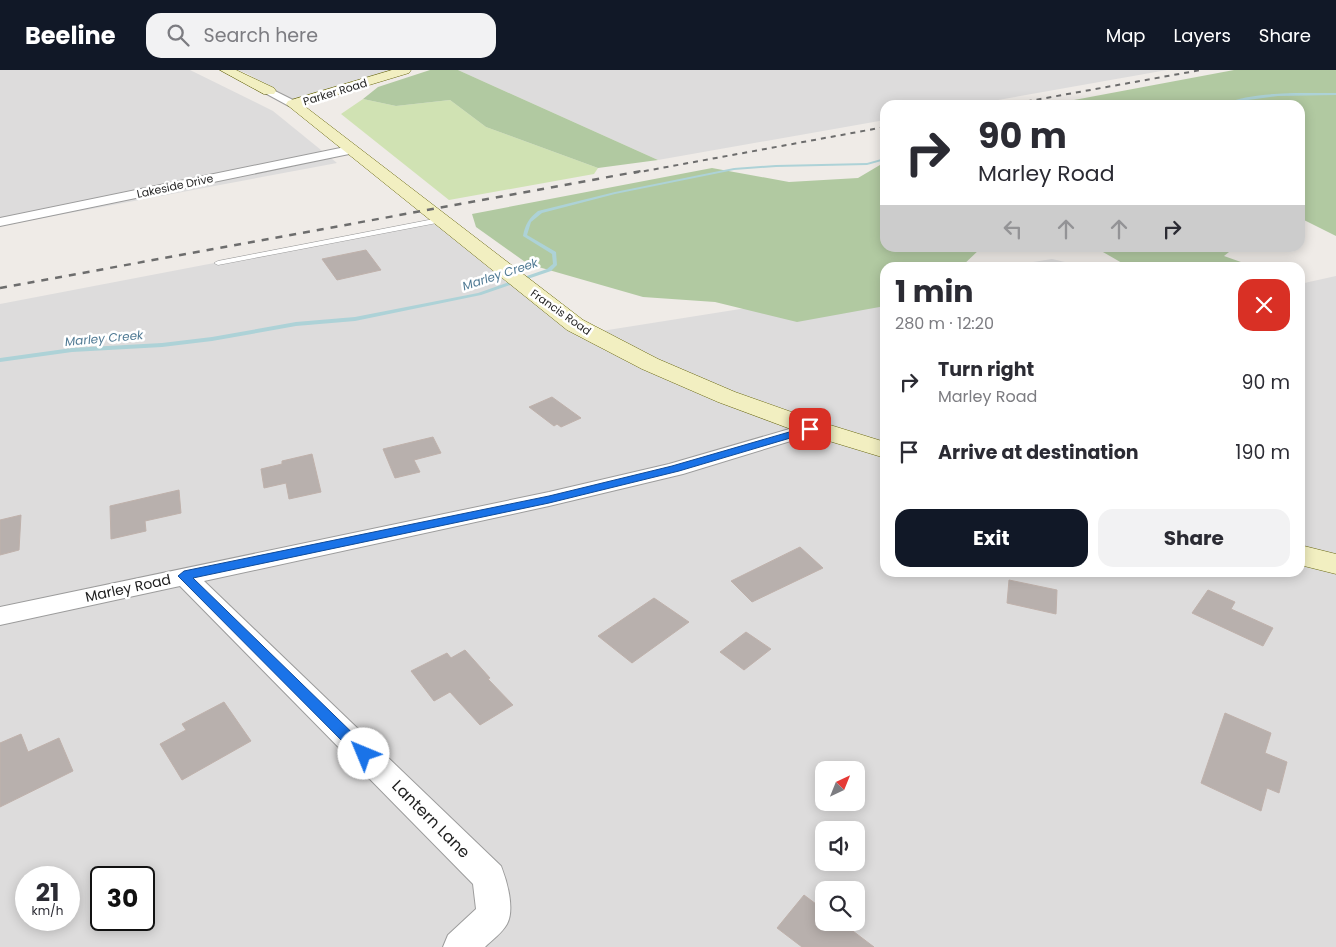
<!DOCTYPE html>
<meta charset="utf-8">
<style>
:root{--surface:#fff;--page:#f2f2f3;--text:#2b2b33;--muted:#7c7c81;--accent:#111827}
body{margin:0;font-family:Poppins,sans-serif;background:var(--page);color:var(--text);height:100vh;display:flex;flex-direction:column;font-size:19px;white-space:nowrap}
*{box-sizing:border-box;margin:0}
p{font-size:16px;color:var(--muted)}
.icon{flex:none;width:28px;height:28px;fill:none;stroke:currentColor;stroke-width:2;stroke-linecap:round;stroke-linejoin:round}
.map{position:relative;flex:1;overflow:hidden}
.sheet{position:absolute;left:880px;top:192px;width:425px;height:315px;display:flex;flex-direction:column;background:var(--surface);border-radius:15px;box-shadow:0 2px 12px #0003}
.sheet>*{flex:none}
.banner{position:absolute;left:880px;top:30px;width:425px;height:152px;border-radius:15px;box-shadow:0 2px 12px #0003;background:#fff;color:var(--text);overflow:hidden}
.needle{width:32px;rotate:43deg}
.buttons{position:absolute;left:815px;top:691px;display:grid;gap:10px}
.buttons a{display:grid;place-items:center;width:50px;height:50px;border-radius:10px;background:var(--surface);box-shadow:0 2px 12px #0003;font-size:25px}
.speed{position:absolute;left:15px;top:796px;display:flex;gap:10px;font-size:25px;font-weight:700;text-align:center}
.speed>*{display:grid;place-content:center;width:65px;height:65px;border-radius:50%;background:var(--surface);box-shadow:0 2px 12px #0003;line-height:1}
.speed small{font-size:12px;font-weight:400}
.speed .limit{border:2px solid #111;border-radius:8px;background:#fff;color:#111}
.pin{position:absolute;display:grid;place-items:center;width:42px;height:42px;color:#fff;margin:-21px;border-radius:10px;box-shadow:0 2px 8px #0006}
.me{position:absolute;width:55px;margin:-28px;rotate:315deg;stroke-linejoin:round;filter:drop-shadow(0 0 4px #0008)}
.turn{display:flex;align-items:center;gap:18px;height:105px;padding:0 15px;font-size:22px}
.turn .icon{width:65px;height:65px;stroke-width:2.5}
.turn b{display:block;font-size:35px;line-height:42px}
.lanes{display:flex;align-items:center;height:48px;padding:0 15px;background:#0003;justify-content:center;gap:25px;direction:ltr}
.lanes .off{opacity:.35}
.round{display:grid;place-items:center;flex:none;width:52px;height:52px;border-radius:15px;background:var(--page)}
.head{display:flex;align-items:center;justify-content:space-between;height:85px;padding:0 15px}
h1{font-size:30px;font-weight:700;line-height:38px}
.action{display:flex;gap:10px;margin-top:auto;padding:10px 15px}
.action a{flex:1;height:58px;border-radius:15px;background:var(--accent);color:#fff;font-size:20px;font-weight:700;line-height:58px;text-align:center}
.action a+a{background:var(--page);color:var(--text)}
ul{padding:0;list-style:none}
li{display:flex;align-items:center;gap:15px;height:70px;padding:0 15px}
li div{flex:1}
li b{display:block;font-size:19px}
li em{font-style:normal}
header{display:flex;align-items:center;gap:30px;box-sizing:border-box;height:70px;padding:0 25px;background:var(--accent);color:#fff}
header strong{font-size:24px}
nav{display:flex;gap:28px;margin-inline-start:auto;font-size:18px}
.search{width:350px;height:45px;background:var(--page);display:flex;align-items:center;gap:12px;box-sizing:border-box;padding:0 18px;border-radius:15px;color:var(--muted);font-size:19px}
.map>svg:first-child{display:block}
</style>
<header>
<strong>Beeline</strong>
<div class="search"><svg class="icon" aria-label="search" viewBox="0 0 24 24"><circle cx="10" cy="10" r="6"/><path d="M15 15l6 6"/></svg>Search here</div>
<nav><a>Map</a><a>Layers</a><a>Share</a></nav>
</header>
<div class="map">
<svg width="1336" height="877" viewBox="0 0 1336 877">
<rect width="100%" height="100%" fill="#efebe7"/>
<path fill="#dddcdc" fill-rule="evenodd" d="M0,0h190l83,41 64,52 -337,63z
M237,0h174l-111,34 -52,-30z
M458,0h709l-197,35h-85v15l-227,40z
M439,150l150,113 296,-47v286h415v-288l36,-8v671h-1336v-643zM824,700h32v32h-32zM824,760h32v32h-32zM26,808h43v42h-43zM101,808h43v42h-43zM824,820h32v32h-32z
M1052,189l34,8h-85z"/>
<path fill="#d0e2b3" d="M363,29l33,7 54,-6 36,27 112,41 -4,6 -145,26 -108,-86z"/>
<path fill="#b1c9a1" d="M430,0h28l200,90 -60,8 -112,-41 -36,-27 -54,6 -33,-7 15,-12z
M1234,0h102v166l-36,-18v-113h-214l-12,-5z
M885,92v86h96l-20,19 -76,1v38l-88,16 -82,-20 -72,-5 -115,-33 -52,-37 -4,-13 240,-46 77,14 69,-4z
M1096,178h138l-10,8 31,11h-126z"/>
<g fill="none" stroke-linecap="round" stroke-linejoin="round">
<path fill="#add2d7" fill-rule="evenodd" d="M1294,23h42v2l-58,1 -30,4 -21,5h-6c22,-10 49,-11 73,-12z
M885,88v2l-18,5 -91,2 -42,3 -119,24 -73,19 -11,9 -4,13 29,17 1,13 -6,6 -70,24 -126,26 -59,5 -84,15 -50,6 -90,5 -72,10v-4l72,-10 90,-5 50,-6 84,-15 59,-5 123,-24 69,-24 6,-5 -1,-10 -29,-18c2,-11 6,-18 15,-25l77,-19 119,-24 42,-3 91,-2z"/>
</g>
<path fill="#b8b0ad" stroke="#bfb1ab" d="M366,180l15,20 -44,10 -15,-21z
M552,327l29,21 -20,9 -4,-3 -3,2 -25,-19z
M433,367l8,16 -27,7 6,12 -25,6 -12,-29z
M312,384l9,38 -32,7 -3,-16 -22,5 -3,-19 21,-5v-3z
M179,420l2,23 -36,8 1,10 -35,8 -1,-33z
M21,445l-2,35 -19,5v-35z
M800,477l23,21 -71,34 -21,-21z
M1009,510l48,10 -1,24 -49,-11z
M1208,520l27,12 -4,7 42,19 -10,18 -71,-33z
M654,528l35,24 -57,41 -34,-27z
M746,562l25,17 -27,21 -24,-18z
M465,580l25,28 -2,1 25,26 -33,20 -30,-33 -16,9 -23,-30 36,-18 4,5z
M224,632l27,39 -69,39 -22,-36 26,-14 -4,-6z
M1225,643l46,20 -6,20 22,9 -8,31 -12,-5 -6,23 -60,-28z
M21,664l7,18 31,-14 14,33 -73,36v-64z
M804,825l20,15v12h17l33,25h-72l-25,-19z"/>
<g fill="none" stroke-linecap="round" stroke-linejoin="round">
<defs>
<path id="lane" d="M439,148h3v4l-224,43 -4,-2 4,-2z"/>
<path id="street" d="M269,18l28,14 2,2 -6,3 -4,-1 -24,-13 -1,-2 1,-2z
M350,76l6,4 -2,3 -354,73v-8z
M810,353l7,2 3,4 -3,4 -134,41 -134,32 -345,75 297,285c6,15 14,43 6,58 -5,9 -15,16 -22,23h-42l5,-12 28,-26 -3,-25 -293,-298 -180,39v-18l549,-115 120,-28z"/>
<path id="secondary" d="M220,0h16l38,18 2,3 -2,3h-10z
M392,0h19l-2,3 -106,32 280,215 75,39 77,33 79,28 71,22v16l-89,-27 -78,-29 -76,-33 -75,-39 -281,-226 2,-3z
M1300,475l36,9v20l-36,-9z"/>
</defs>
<use href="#lane" stroke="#9c9c9c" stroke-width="1"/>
<use href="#street" stroke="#9c9c9c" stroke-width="2"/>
<use href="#secondary" stroke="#6a6912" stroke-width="1"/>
<use href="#lane" fill="#fff" fill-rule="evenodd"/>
<use href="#street" fill="#fff" fill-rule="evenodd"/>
<use href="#secondary" fill="#f2efc1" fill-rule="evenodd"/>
<path stroke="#6d6d6d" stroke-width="2" stroke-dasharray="5 5" stroke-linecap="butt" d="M1007,35l194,-35
M634,103l251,-46"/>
<path stroke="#6d6d6d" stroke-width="2.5" stroke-dasharray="7 7" stroke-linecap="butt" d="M0,218l641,-117"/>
</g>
<path fill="#1a73e8" stroke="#114b97" d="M810,356l4,1 1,2 -1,2 -135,40 -130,32 -356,75 177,172 2,4 -2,4 -6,2 -5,-2 -181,-182 6,-5 365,-75 123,-30z"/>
<g text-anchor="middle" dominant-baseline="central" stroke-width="5" stroke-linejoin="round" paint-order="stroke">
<g font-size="11" fill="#1f1f1f" stroke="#fff">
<text transform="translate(335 22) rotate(-17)">Parker Road</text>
<text transform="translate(175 116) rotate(-12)">Lakeside Drive</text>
<text transform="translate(561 242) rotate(35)">Francis Road</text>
</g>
<g font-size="12" font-style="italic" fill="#507a94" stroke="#fff">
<text transform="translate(500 204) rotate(-18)">Marley Creek</text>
<text transform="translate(104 268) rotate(-5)">Marley Creek</text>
</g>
<g font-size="14" fill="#1f1f1f" stroke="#fff">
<text transform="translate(128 518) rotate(-12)">Marley Road</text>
</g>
<g font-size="16" fill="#1f1f1f" stroke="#fff">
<text transform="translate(431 749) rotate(45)">Lantern Lane</text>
</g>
</g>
</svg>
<div class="buttons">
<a><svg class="needle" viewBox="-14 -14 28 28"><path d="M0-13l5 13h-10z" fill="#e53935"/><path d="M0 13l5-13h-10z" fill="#7c7c81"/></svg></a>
<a><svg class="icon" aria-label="sound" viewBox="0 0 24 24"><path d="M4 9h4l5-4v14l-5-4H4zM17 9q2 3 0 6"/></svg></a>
<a><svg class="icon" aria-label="search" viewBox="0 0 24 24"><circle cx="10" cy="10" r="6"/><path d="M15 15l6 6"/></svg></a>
</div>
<div class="speed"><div>21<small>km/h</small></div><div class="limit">30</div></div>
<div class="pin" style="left:810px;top:359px;background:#d93025"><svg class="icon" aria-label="arrive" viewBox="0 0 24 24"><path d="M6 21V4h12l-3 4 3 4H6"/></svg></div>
<svg class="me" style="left:364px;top:684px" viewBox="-20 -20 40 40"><circle r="19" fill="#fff"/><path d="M0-13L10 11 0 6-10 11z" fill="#1a73e8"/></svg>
<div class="banner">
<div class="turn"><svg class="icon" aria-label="right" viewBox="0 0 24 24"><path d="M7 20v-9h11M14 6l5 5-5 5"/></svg><div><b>90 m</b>Marley Road</div></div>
<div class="lanes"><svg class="icon off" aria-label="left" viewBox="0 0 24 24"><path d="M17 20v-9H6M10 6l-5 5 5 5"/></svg><svg class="icon off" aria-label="ahead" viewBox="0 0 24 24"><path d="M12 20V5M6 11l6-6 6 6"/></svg><svg class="icon off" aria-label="ahead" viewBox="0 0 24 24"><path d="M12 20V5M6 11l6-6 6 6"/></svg><svg class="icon" aria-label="right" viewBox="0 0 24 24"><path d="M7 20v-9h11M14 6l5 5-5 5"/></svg></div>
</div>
<section class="sheet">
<div class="head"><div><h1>1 min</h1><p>280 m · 12:20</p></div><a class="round" style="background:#d93025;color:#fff"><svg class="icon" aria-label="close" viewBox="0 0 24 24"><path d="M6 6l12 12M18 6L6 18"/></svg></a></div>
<ul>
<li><svg class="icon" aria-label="right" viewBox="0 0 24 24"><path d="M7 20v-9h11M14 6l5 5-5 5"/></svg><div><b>Turn right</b><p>Marley Road</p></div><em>90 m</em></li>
<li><svg class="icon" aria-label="arrive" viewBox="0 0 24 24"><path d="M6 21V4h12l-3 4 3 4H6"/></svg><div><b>Arrive at destination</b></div><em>190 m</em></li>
</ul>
<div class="action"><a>Exit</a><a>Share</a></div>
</section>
</div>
